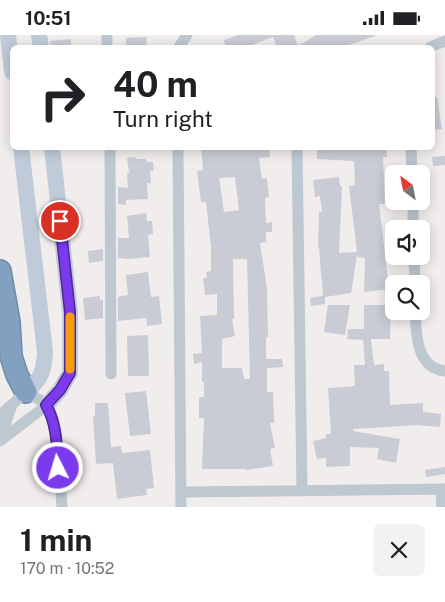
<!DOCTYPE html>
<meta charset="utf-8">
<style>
:root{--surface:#fff;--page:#f2f2f2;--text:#202124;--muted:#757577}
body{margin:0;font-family:"Public Sans",sans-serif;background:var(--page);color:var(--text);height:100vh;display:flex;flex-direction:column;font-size:19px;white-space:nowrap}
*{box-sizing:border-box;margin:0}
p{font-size:16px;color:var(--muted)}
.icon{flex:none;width:28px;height:28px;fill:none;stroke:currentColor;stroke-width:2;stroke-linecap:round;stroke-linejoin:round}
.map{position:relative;height:472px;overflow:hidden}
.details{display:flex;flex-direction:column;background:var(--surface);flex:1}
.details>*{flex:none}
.top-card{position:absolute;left:10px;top:10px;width:425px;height:105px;border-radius:8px;box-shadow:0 2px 12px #0003;background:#fff;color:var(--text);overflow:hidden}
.needle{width:32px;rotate:328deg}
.buttons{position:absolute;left:385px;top:130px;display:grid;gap:10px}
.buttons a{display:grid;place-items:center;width:45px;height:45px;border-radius:8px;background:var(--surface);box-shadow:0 2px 12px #0003;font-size:25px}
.pin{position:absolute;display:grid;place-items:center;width:42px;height:42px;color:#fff;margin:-21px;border:2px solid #fff;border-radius:50%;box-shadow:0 1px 5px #0007}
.me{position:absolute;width:55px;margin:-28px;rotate:355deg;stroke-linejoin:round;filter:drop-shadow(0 0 4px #0008)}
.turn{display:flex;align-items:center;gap:18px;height:105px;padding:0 20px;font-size:22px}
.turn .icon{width:65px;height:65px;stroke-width:2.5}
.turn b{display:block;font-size:35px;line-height:42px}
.round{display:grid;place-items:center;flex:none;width:52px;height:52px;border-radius:8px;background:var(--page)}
.summary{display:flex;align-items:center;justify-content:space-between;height:85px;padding:0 20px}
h1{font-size:30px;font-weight:700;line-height:38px}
.status{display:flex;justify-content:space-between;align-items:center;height:35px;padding:0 25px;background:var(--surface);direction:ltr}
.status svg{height:14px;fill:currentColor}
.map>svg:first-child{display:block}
</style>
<div class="status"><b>10:51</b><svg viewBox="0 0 49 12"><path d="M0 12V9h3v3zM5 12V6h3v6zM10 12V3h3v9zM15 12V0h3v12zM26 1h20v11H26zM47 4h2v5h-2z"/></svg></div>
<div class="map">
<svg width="445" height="472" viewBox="0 0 445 472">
<rect width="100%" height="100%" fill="#f1eded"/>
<path fill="#c9ccd4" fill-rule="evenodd" d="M238,0h56l4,11 18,-11h59v1l-32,11h-66l-4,-10 -26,10h-21l-2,-7z
M146,2l1,10h-21v-9z
M71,4v8h-20l-1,-6z
M432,62h5l5,32 -10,1z
M201,112h68l1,10 -11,1 3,21 5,-1 2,19 -4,1 1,25 6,-1v10h-6v10l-6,1 7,45 1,49h-2v22h16l1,8 -16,1v24h6l1,31h-4l5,25 -5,1 3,17 -27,4v-1h-44l2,-51h-5v-21h5v-15h-2v-20l-8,2 -1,-10 9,-1 -2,-37 17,-1v-21l-12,1 -2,-17h4l-1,-6 5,-1v-23l-5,-46h-5l-4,-31 6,-1zM235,142l4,33 -15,2 -5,-34zM233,224h14l3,120h-6l-2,-11h-20v-29l13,-3 -3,-17h2z
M317,112h69l1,10h-4l2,47h-6l10,85 -25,3 1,-34 -7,-1 -1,-2 -6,38 -26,4v7l-14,2 -1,-8 13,-2 -4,-48h-1l1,-36h3l-2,-16 -5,1 -2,-17 26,-3 1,9h2l-3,67 18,-1 -8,-66 6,-1 -1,-24 -37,-2z
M445,121v9l-12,1 -1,-9z
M135,122l1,2h10l1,3h6l1,9h-4l1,12h-4l1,16 -22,1v5l-8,-1v-17l10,1 -1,-15h2l-2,-15z
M146,178l1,8h5l1,13 -5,1 2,22 -21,2 -11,-1v-20h11l-2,-22z
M103,214v12l-14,2 -1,-12z
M148,237l3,25 8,-1 3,28 -15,2 -1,-8 -28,3v-24l10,-2 -2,-20z
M100,261v4h3v18l-18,2 -2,-22z
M328,270h22l-5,30 -21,-3z
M364,270h27l-1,34h-19l3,26 10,-1v7h5l1,34 33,-2v9l18,2 -1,13 -23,-2 -63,4 -1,2 47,8 -4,24 -19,-4 2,-11 -29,-1v19l-24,1v-9l-9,1 -4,-18 13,-3v-4h5l-3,-46 27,-2 -1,-21h11l-2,-25 -16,-1 1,-10h16z
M148,300l1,41h-21l-1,-40z
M146,356l5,43 -21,2 -5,-43z
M95,368h13l3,44 10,-1 1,7 28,-3 4,38 -8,1 1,6 -30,4 -4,-36 -17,1 -3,-48h2z
M445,432v7l-19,3 -1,-7z"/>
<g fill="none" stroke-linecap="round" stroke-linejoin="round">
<defs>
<path id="highway" d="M0,236l9,51 2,34 6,19 9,17"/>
</defs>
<use href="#highway" stroke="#6d8bab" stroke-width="24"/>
<path stroke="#bdc8d1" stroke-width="11" d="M107,0v12
M179,12l8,-12
M430,12l15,-6
M110,112l1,227
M178,112l3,360
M297,112l5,344
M411,112l1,27
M413,166v28
M414,221l1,28
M415,276c1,22 1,57 30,60
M0,380l26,-23c6,4 14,7 20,12 13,12 14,83 16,103
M0,404l12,-34
M0,406l47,-36
M441,454l1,18
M181,457l264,-3"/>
<path stroke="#bfcbd8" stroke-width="16" d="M8,0l4,37
M39,0l2,12
M21,112l24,205c-1,20 -4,27 -19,40
M47,370l13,-15 10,-17v-61l-18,-165"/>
<use href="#highway" stroke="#82a0c0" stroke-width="21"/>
</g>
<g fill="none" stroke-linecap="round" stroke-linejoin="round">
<defs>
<path id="route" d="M58,433c-1,-22 -1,-44 -12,-63l14,-15 10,-17v-61l-10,-91"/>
</defs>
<use href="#route" stroke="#51269a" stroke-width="12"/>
<use href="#route" stroke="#7c3aed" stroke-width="9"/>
<path stroke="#f59e0b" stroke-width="9" d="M70,334v-52"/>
</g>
</svg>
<div class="buttons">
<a><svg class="needle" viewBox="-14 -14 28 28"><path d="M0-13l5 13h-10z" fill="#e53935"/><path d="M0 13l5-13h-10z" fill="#757577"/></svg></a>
<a><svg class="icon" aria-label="sound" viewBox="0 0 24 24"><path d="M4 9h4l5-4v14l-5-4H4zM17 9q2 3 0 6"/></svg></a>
<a><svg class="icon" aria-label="search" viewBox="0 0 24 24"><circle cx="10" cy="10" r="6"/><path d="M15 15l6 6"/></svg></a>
</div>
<div class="pin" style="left:60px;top:186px;background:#d93025"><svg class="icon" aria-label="arrive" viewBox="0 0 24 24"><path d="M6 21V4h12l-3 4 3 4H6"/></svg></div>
<svg class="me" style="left:58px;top:433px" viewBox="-20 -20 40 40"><circle r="17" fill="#7c3aed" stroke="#fff" stroke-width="3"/><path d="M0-11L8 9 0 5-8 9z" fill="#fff"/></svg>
<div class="top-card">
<div class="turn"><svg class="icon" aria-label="right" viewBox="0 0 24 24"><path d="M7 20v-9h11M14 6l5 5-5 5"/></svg><div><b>40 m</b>Turn right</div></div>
</div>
</div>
<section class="details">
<div class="summary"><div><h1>1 min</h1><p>170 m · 10:52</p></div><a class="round"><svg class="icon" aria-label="close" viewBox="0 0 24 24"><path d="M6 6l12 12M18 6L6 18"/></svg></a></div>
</section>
